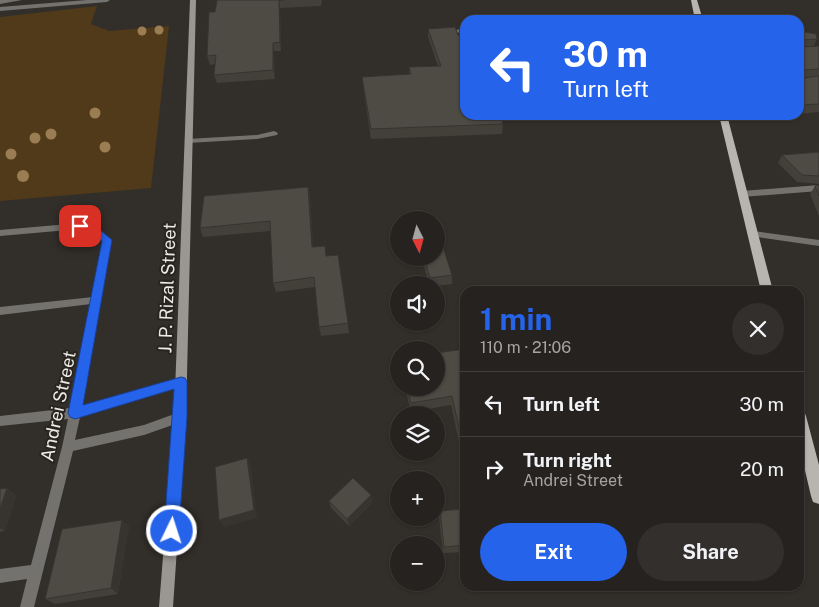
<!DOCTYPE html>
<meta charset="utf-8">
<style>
:root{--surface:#26221f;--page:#322f2c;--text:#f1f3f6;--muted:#a4a4a4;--line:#423f3d;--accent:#2563eb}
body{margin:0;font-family:"Public Sans",sans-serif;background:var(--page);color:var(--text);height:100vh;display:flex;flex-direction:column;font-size:19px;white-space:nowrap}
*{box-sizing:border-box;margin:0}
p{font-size:16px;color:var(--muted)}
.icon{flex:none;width:28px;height:28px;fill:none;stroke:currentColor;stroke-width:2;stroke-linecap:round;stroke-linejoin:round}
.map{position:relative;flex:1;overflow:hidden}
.sheet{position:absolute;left:460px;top:286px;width:344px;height:305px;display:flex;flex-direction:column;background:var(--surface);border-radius:15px;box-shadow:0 1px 4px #0004,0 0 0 1px var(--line)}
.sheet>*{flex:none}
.banner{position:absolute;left:460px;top:15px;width:344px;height:105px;border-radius:15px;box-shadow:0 1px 4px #0004,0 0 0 1px var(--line);background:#2563eb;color:#fff;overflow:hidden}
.needle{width:32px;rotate:174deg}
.buttons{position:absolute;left:390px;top:211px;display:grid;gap:10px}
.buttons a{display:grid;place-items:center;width:55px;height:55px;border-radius:50%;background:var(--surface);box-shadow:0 1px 4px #0004,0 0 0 1px var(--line);font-size:25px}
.pin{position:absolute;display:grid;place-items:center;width:42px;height:42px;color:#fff;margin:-21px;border-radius:10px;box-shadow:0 2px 8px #0006}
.me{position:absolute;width:55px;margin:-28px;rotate:4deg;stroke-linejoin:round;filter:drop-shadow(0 0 4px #0008)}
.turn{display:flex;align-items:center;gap:18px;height:105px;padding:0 20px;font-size:22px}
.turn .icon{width:65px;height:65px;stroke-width:2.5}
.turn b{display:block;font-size:35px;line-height:42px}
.round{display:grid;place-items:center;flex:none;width:52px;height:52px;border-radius:26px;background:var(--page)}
.head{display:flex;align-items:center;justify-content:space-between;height:85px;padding:0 20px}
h1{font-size:30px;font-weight:700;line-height:38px;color:var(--accent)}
.cta{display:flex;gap:10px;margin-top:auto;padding:10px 20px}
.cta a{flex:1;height:58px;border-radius:30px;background:var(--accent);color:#fff;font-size:20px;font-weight:700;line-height:58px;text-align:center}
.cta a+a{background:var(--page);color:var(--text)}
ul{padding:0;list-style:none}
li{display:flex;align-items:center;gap:15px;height:65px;padding:0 20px;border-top:1px solid var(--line)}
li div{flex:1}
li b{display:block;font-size:19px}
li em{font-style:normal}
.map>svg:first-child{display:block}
</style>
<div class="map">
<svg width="819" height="607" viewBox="0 0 819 607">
<rect width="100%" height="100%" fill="#322e29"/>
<path fill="#503a1a" d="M97,6l-6,18 18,7 60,-5 -18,162 -151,13v-184z"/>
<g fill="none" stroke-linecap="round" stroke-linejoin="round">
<path fill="#74726f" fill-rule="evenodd" d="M274,131l4,2 -1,2 -20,4 -69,4 -4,-2 4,-2 69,-4z
M819,185v6l-77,6 -4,-3 4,-3z
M753,231l66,9v6l-69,-10 -1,-2z"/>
<path fill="#74726f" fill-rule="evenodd" d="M0,0h22l-22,4z
M87,0h23l-3,2 -107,9v-4z
M465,28v4l-11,1 -3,-2z
M80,223l18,6 14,11 -30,166 99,-29 4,2 2,3 -2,3 -4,2 -101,30 -5,23 69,-15 36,-13 4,1 2,4 -2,4 -40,14 -71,16 -39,156h-14l7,-28 -27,4v-14l31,-4 31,-118 6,-28 -68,7v-10l70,-8 21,-104 -91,11v-8l93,-10 9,-56 -10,-8 -12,-4 -80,7v-6z"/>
<path fill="#9a9793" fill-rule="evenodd" d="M190,0h6l-10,417 -13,190h-14l15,-190z"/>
<path fill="#b8b4af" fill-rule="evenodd" d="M691,0h6l6,20h-8z
M719,115h8l46,176h-12z
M799,410l5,1 2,5 13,49v39l-6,-2 -2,-6 -12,-51z"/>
</g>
<g fill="#9b7d53">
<circle cx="159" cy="30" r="4.5"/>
<circle cx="142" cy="31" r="4.5"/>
<circle cx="95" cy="113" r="5.5"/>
<circle cx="51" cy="134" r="5.5"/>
<circle cx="35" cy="138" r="5.5"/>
<circle cx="105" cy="147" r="5.5"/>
<circle cx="11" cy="154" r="5.5"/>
<circle cx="23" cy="176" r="6"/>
</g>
<path fill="#43403a" d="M217,0h105l-1,6 -41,2 1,43h-7l1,28 -58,4 -3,-8 1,-11 -5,1 -3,-9 8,-44z
M428,29l30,6 45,89 -1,10 -131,5 -8,-53 -1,-9 47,-3v-7l29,-1 -10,-29z
M799,31l18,8 -4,8 6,-1v66l-20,2z
M819,152v32l-22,-2 -19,-19 4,-8z
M819,185v31l-9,-22 5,-8z
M308,187l2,9 3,51 13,9 12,-1 11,78 -28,3 -2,-9 -4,-40 -39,5 -3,-9 -2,-52 -68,6 -3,-9z
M423,258h13l16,17v9l-16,2v-1h-7l-6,-23z
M465,349v120l-14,-64 -40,7 -6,-24h31z
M7,488l9,8 -11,35 -5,1v-43z
M371,495l1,8 -23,23 -18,-18 -2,-7z
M465,509v43l-22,1 -4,-35 1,-7z
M122,520l7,6 -11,68 -63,10 -10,-5z"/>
<path fill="#373430" d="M279,0l1,8 1,43 -1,-9z
M273,43l1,8 1,28 -2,-9z
M308,187l2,9 4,61 -2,-10z
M247,458l4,8 6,52 -33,9 -5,-7z
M7,488l9,8 -11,35 -5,-3v-19z
M371,495l1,8 -23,23 -2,-7z
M122,520l7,6 -11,68 -7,-6z"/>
<path fill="#4e4a44" stroke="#373430" d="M217,0h68h-6l1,42 -7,1v27l-59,5 2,-20 -9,1 2,-44h6z
M455,27l3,8h7v80h35l3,9 -132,5 -9,-52 49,-3 -2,-7 32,-1 -13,-37z
M799,31l17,3 1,5 -15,1v7l17,-1v23l-15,1 -1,8 16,-2v28l-20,1z
M819,152v24l-17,-1 -20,-20z
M819,185v11l-4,-10z
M308,187l4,60 13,-1 1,10 12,-1 10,68 -29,4 -5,-50 -41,6 -3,-62 -70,7 4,-32z
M444,250l8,25 -22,3 -6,-20h12v-7z
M623,287h52l2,4h-52z
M465,349v106l-13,-59 -41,7 -4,-15h29v-35z
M247,458l7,52 -35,10 -4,-53z
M353,478l18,17 -24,24 -18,-18z
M7,488l-7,21v-20z
M465,509v36l-21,2 -4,-36z
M122,520l-11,68 -66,11 17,-70z"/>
<path fill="#2563eb" stroke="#184099" d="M80,223l19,6 13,11 -29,165 98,-28 4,1 2,4v35l-8,114 -2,5 -5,3 -6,-3 -2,-5 10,-142 -99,30 -5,-2 -2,-4 34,-172 -10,-7 -16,-5 -1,-3z"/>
<g text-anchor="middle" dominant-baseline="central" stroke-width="4" stroke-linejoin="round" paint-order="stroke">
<g font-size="18" fill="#ece9e6" stroke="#28241f">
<text transform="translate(167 288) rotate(-88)">J. P. Rizal Street</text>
<text transform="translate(58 406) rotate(-78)">Andrei Street</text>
</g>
</g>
</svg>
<div class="buttons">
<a><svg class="needle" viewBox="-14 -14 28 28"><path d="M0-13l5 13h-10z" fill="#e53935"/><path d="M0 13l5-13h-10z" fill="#a4a4a4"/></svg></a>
<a><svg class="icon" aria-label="sound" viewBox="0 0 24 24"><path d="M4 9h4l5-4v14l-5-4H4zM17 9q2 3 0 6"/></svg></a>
<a><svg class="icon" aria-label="search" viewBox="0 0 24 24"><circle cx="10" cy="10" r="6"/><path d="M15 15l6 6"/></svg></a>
<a><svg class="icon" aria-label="layers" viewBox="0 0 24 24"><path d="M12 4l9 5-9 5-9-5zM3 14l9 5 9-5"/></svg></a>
<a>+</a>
<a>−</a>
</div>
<div class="pin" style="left:80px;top:226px;background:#d93025"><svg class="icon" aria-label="arrive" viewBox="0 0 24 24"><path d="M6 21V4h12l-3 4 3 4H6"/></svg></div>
<svg class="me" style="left:172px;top:531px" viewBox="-20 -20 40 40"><circle r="17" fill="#2563eb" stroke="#fff" stroke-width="3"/><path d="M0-11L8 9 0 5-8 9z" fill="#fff"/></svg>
<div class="banner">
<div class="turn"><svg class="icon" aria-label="left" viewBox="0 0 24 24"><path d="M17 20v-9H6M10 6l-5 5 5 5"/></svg><div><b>30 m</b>Turn left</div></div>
</div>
<section class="sheet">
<div class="head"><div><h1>1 min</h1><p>110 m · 21:06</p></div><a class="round"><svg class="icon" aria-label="close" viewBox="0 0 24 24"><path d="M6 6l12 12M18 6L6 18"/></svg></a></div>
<ul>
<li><svg class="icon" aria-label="left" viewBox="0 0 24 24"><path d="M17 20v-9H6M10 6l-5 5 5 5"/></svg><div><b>Turn left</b></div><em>30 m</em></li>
<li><svg class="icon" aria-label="right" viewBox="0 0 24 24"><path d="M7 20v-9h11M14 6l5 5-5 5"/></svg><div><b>Turn right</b><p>Andrei Street</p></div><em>20 m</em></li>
</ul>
<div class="cta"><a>Exit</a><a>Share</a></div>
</section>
</div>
